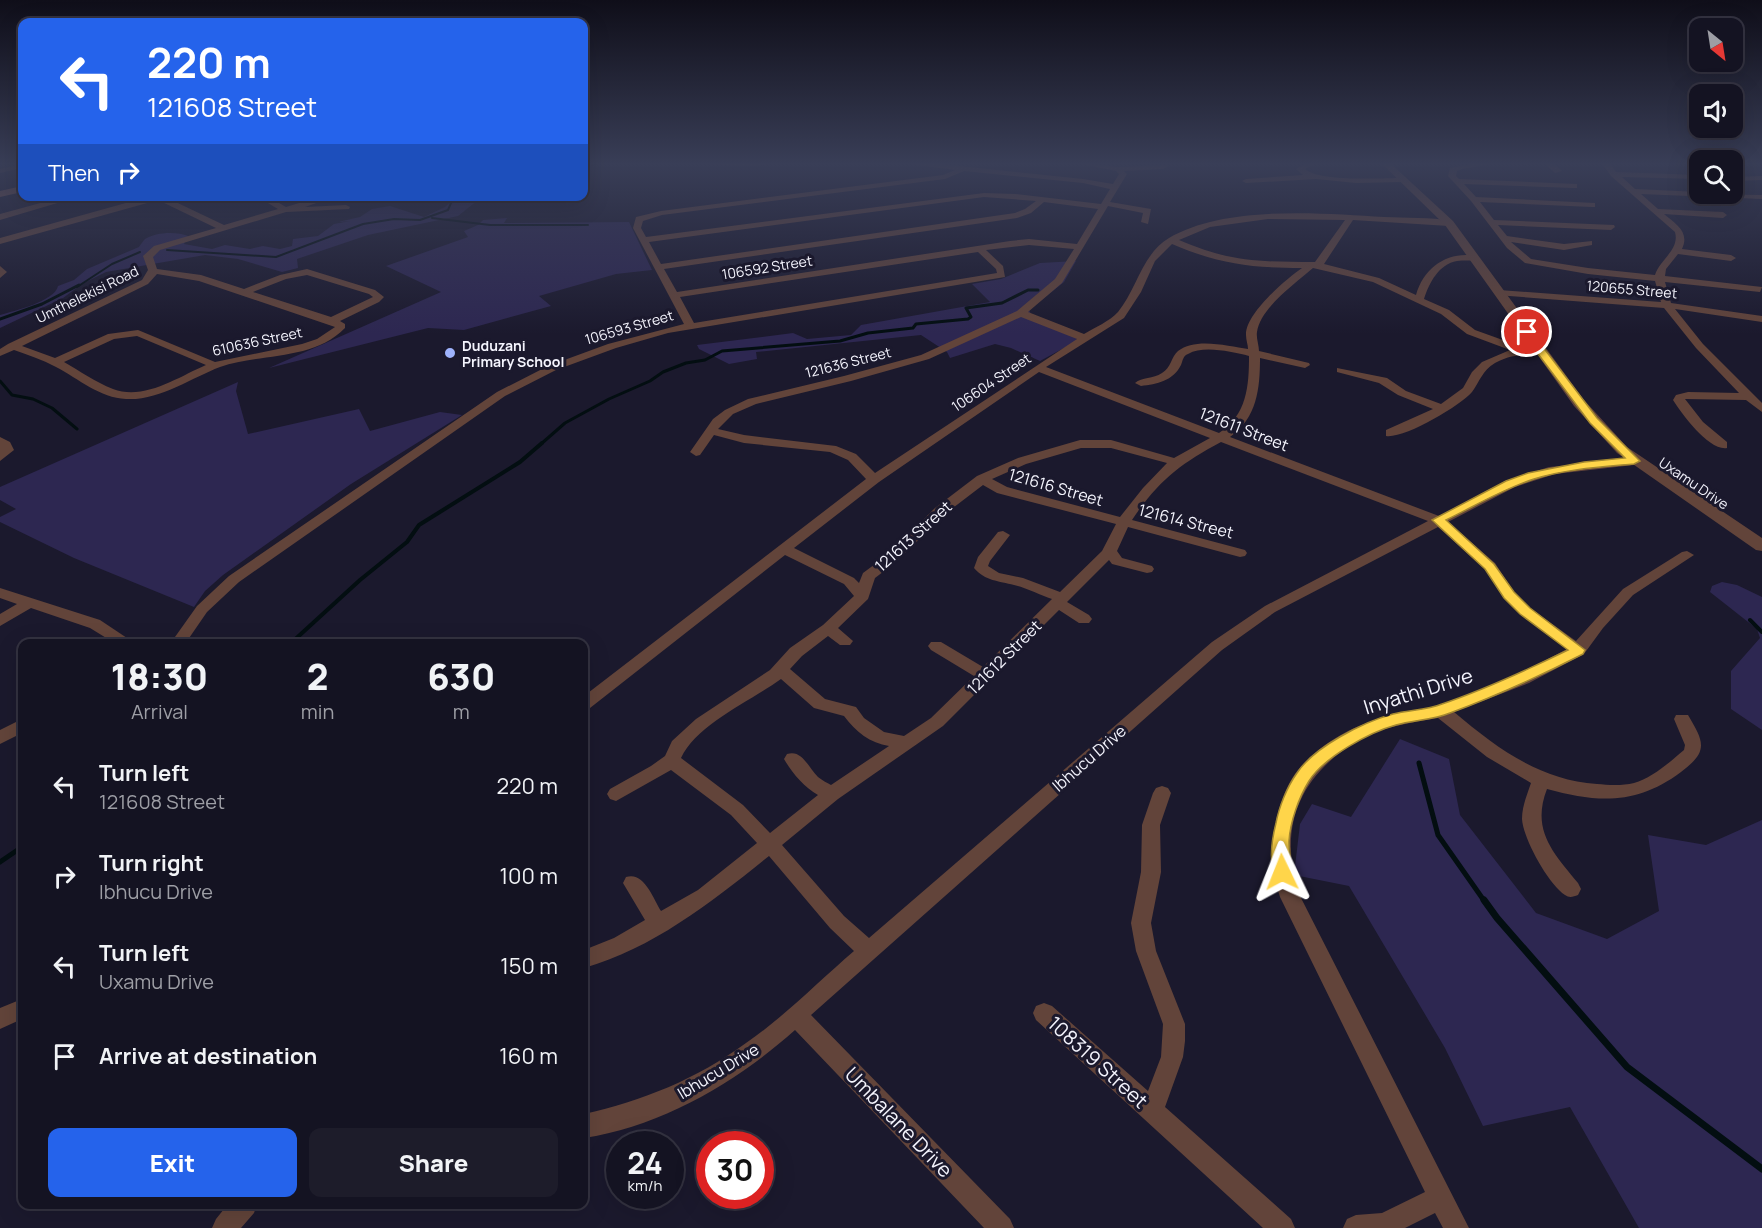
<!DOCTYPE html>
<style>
:root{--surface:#141322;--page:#1d1c2a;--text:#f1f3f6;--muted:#9d9ea5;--line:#333240;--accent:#2563eb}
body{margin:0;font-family:Manrope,sans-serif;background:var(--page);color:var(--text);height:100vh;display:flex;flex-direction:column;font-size:22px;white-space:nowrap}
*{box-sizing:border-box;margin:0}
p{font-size:20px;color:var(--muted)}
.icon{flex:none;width:33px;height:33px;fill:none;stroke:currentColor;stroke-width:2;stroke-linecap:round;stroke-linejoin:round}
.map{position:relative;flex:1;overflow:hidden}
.drawer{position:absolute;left:18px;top:639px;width:570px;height:570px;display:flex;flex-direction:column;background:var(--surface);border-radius:12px;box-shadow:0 6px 24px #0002,0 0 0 2px var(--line)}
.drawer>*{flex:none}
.top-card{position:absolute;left:18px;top:18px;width:570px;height:183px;border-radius:12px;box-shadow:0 6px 24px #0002,0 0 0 2px var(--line);background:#2563eb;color:#fff;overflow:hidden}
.needle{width:39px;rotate:150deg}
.fabs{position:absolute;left:1689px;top:18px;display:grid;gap:12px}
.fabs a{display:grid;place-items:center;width:54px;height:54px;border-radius:12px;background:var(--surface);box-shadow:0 6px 24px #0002,0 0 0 2px var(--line);font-size:30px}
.speed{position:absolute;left:606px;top:1131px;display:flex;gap:12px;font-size:30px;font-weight:700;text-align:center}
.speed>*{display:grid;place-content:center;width:78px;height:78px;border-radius:50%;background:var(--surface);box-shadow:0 6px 24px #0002,0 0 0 2px var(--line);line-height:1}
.speed small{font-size:15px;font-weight:400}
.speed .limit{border:9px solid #d22;background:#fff;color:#111}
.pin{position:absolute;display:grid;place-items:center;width:51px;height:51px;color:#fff;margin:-26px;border:3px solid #fff;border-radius:50%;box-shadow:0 2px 6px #0007}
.me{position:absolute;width:66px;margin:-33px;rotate:358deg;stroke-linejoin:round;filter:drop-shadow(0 0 4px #0008)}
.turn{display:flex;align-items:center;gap:21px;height:126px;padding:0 30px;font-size:27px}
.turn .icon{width:78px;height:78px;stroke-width:2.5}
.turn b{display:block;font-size:42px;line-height:51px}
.then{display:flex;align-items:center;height:57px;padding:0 30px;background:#0003;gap:12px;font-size:22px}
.eta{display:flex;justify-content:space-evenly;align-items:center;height:102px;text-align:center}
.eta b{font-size:36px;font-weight:800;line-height:42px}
.action{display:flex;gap:12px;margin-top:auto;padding:12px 30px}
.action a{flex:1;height:69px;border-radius:12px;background:var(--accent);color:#fff;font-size:24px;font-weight:800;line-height:69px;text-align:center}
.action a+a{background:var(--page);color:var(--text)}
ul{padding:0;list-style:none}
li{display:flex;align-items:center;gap:18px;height:90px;padding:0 30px}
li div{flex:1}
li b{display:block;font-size:22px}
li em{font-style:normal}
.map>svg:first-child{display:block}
</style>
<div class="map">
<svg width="1762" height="1228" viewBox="0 0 1762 1228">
<rect width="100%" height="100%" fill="#1b192d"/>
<path fill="#2d2751" d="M456,197h26l-24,19 -90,19 -71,24 1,9 -16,4 -44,-13 -33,-4 -99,17 -24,12 -19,14 -63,30v-13c14,-4 55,-14 58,-29l16,-6 13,-11 52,-22c2,-3 4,-6 6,-8 10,-7 32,-8 43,-3l-4,8 28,5 13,-4 25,4 13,-3 17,3 12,-3 1,-7 25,-3 16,-12 16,-3 -12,1 22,-5 12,-8 18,-3 34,11 21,-10z
M507,218l-3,5 125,-1 23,48 -36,4 -77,22 12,10 -87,24 -36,-2 -159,40 172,-76 -55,-26 82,-29 -4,-6 14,-6 5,-5z
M1076,261l-12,21 -35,28 2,4 44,17 2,10 -37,20 -29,-13 -16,-4 -45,14 -3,-6 -26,-17 -165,17 1,7 -28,5 -30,-15 -2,-4 96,-12 14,6 44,-4 10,-10 129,-23 -18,-18 29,-5 39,-16z
M238,382l-2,9 12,43 111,-25 11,22 70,-19 22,3 -111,69 -128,91 -18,16 -11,16 -120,-49 -74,-36v-5l16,-8 -16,-9v-13z
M1722,582l15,3 25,12v133l-31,-21v-38l29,-33 -3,-9 -47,-37 2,-6z
M1400,739l49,20 11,56 76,98 71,26 52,-28 -11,-76 58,10 56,-25v408h-123l-69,-121 -87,19 -38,-78 -96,-162 -55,-11 6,-51 12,-20 39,13z"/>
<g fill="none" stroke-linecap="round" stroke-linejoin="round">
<path stroke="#030e11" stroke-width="2" d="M584,168l14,-5 21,-1
M432,218l58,7h98
M167,250l109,7 87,-33 31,-5 26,1 28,-10 3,-7 9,-7
M77,287l35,-23 28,-12"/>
<path stroke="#030e11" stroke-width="3" d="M0,319l42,-15 37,-19
M0,381l12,14 21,4 19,9 25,21
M541,444l24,-21 44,-24 41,-18 13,-9 23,-9 19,-3 17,-9 118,-10 28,-8 45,-5 3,-4 52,-5 3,-2 -5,-9 36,-5 26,-13h10"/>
<path stroke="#030e11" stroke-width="4" d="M1750,620l12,12
M290,644l70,-64 47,-38 12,-17 101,-63 22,-19"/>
<path stroke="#030e11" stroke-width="5" d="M1419,763l19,72 47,67
M0,862l22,-15"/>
<path stroke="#030e11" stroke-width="7" d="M1484,900l13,18 130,149 135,102"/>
<path fill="#62443a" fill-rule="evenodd" d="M697,162h90l-34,4 -52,-2z
M895,162h27l161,17 30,5 6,-10 -3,-3 -44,-9 46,5 48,-2 1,2 -4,2 -39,2 3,3 -17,28 41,7 -3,15 -7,-2 2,-9 -35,-7 -46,77 -34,29 56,22c10,-6 26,-13 34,-22 19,-23 24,-58 51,-74 56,-33 152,-25 215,-21 22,1 46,0 68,4v4l-3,1 -96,-6 -29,44 55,14 37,17c8,-28 32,-44 60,-39v4c-6,1 -13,0 -19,1 -18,3 -28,22 -33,38l25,11 26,20 50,18 20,1v4c-20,4 -30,-1 -50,10 -13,8 -15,18 -23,29 -12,14 -68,47 -86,44v-6l47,-21 -35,-14 -19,-12 -42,-11v-4l50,10 19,13 35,13 22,-16 9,-16 10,-10 28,-12 -43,-16 -26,-20 -68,-32 -60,-14c-17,15 -53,40 -56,64 -1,6 2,13 2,19l50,12 1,2 -5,3 -45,-10c0,31 -3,60 -30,79l209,79 66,-35 44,-14 89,-9 2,3 -6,4 -79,9 -40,13 -67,35 47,41 19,29 16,16 46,33 47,-52 59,-37 5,-1 7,4 -61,40 -30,33 -19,26 -55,29 -75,29c43,36 85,68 143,72 11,1 25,2 37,-1 18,-5 36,-21 50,-33l1,-5 -11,-26 2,-4h12c16,27 21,36 -7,57 -44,33 -83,31 -134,17 -16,41 6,64 31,94l3,6 -3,6c-5,2 -9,3 -13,0 -17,-11 -42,-57 -43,-76 0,-13 5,-24 9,-36l-44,-26 -49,-39c-27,5 -55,8 -79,22 -61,36 -82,89 -59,156l169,332h-26l-8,-15 -30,15h-62l4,-9 9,-4 26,-2 43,-21 -145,-295c-2,-8 -7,-18 -8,-26 -3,-30 7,-78 26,-101 12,-15 32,-30 50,-39 31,-16 62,-16 93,-26 43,-15 85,-34 126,-56l-47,-35 -16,-16 -19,-29 -47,-42 -163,85 -53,38 -411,365 199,204 4,9h-30l-189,-198c-58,52 -133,96 -211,108v-24c58,-13 113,-35 162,-71 38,-26 73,-62 108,-92l-24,-23 -61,-72c-56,45 -115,92 -185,112v-18l30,-12 31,-18 -22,-37 3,-6c18,-6 27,21 35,34l37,-21 59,-47 -26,-28 -60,-45 -55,31 -6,-2 -3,-5 3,-5 41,-23 14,-10 7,-15 24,-22 74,-49 20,-22 33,-23 31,-29 -10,-12 -59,-29 -195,153 -6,2v-14l282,-217 -18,-19 -18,-8 -86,-9 -30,-8 -14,20 -4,1 -6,-4 23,-33 12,-9 23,-11 96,-23 77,-21 96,-44 38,-32 19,-30 -45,-4 -43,5 17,16 2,11 -337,56 -52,15 -60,22 -51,26 -266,186 -32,30 -22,32h-15l27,-38 32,-30 268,-184 51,-26 60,-22 76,-20 -51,-96 3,-11 25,-6 282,-36 12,-5zM964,171l119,12 27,6 -9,15 -86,-10 -31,-1 -338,44 -5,-9 2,-7 19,-6 283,-36zM984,197l52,4 -11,8 -10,4 -354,51 -12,-22zM1044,202l54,7 -21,35 -48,-5 -19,2 -333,51 -13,-23 353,-51 14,-5zM1268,219l77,1 -30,42c-55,0 -85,0 -136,-22l31,-13zM1172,244c47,20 79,24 130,24 -16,11 -57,46 -56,67 0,5 2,10 2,14 -19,-3 -53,-12 -70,2 -7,6 -7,17 -16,22 -9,6 -20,4 -27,10l6,3c16,-2 32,-5 40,-21 2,-5 2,-9 7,-11 16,-9 44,-2 61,2 0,30 -2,59 -30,77l-173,-66 78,-49 17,-26 14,-31zM978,252l18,17 1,4 -303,50 -14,-26zM1021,317l56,22 -202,134 -19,-19 -20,-8 -92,-11 -26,-6 15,-15 23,-10 95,-23 78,-22zM1039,372l171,66 -36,20 -63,-18h-31l-62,18 -41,18 -42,32 -49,48 -23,17 -4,10 -5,-5 -60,-30 85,-66zM1221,442l207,79 -163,85 -53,36 -343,296 -25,-22 -62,-71 56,-46 105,-73 116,-116 20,13h10l3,-4 -3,-4 -22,-13 42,-42 3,4 35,9 5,-1 2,-3 -2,-3 -30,-8 -5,-7 11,-24 112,30 5,-1 2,-3 -2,-3 -113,-30c26,-39 48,-56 89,-78zM1081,448h30l56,15 -24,25 -23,29 -113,-30 -15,-8 34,-15zM983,485l14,8 119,31 -14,27 -42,41 -37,-14 -24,-5 -11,-7 2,-5 20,-26 -7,-4 -5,1 -20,25 -4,11c11,13 25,13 40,17 13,3 26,10 38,14l-69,68 -42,-25h-10l-3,4 3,4 43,26 -43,42 -27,18 -20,-4 -20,-14 -8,-11 -31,-8 -35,-30 12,-13 26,-20 12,9h10l3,-4 -15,-13 30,-29 7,-21 21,-16 49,-48zM781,679l33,29 30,8c12,16 26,27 45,30l-58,39c-4,-2 -9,-5 -13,-8 -10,-10 -16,-28 -31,-23l-3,5c8,14 20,28 34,36l-48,38 -27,-28 -62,-47c16,-34 70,-57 100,-79z
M1309,162h10l-14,7c14,13 77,9 98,9l4,2 -4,2 -47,1 -40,-4 -70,4 -4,-2 4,-2 57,-4 -7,-6z
M1480,162h22l-40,7 -5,2 -1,5 3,3 118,5v4h-3l-110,-4 12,13 119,6v4h-3l-112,-5 14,18 120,5 1,2 -4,3 -113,-5 9,11 57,8 28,-3v4l-28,5 -53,-8 20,17 57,9 67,7c5,-16 25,-25 20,-43l-64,-56 -10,-14h8l7,10 84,3v4l-78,-2 13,12 65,3v2l62,1v4l-121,-5 17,15 65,3 4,3 -4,3 -59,-4c12,10 26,18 18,35l49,6 5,3 -5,3 -53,-7 -12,15 -1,7 97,11 -2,5 -95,-10 6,21 91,13v6l-87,-13 28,35 59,59v9l-16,-12 -61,-1 18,23 24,20v6c-18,3 -45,-34 -54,-48l3,-5 12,-3 51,1 -43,-45 -32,-40 -168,-13 -2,-2 5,-3 162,12 -6,-21 -67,-7 -63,-11 -18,-15 -36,-47 -23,-25 2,-8z
M1543,162h9l10,9 -7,2z
M22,164v4l-22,5v-4z
M1762,176v4l-30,1v-4z
M66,196h15l-81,24v-6z
M151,196h12l61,29 54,-16 -22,-13h11l19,11 36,-11h14l-31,11 41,-2 4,2 -1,2 -63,3 -126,38 -7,7 4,12 44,6 43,14 36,-14 27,-6 68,21 9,7 -5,5 -39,19 5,3v4c-32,33 -85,25 -125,39 -29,11 -61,34 -94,32 -26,-1 -47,-20 -70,-32 -13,-7 -28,-12 -42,-17l-14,6v-7l8,-5 134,-64 6,-10 -5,-14 11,-10 62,-18 -58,-28 -158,44v-6zM157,274l42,7 136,46 -18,12 -15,5 -87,18 -77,-32 -30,4 -53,24 -33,-12 126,-62zM307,275l62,19 4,3 -42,20 -78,-25 33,-13zM137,336l69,29c-28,12 -62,36 -93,24 -18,-7 -33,-18 -49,-27l50,-23z
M369,196h14l7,4 -4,2z
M0,266l7,6 -7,6z
M0,437l10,5 4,8 -14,11z
M0,588l100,32 36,24h-20l-26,-16 -59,-20 -31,18v-12l17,-10 -17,-6z
M22,719v14l-22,11v-14z
M1162,786l6,2 3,5 -11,32 1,47 -10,51 5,28 29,73v17l-2,16 -18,50 126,112 4,9h-32l-227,-208 -3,-7 3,-7 8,-3 8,3 96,85 13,-34 2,-33 -27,-73 -5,-28 10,-51 1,-47 11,-32 3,-5z
M22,999v20l-22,10v-21z
M228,1204h29l-3,9 -13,15h-29l4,-9z"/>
<path fill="#62443a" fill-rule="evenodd" d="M1380,162h9l64,59 131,179 43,47 135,91v13l-6,-1 -139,-97 -43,-47 -129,-181z"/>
<path fill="#8a5a4a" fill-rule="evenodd" d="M22,186v6l-22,5v-6z"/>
</g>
<linearGradient id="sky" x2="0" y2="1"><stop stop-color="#0f0e19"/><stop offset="0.49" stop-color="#393e57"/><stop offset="1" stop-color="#393e57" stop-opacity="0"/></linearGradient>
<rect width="1762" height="334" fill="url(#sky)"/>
<path fill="#ffd54a" stroke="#a68a30" stroke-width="1.5" d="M1523,330h7l67,88 43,43 -6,3c-33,3 -68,5 -100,15 -31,10 -59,27 -88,41l48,44 20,28 16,16 55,42 -2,4c-43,22 -87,42 -133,59 -17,7 -36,7 -54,12 -26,7 -72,32 -87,56 -10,16 -19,41 -20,60 0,12 4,25 -1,36l-6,2 -6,-2c-8,-15 -4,-38 0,-54 3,-16 11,-36 21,-50 17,-26 66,-51 96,-59 16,-4 34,-4 49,-10 44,-15 85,-34 126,-54l-48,-36 -16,-16 -19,-29 -53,-49 74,-39 22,-8 56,-11 41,-4 -35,-35 -67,-89z"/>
<circle fill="#9fb3fd" stroke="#1b192d" stroke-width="2" cx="450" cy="353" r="6"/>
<g text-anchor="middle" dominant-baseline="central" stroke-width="6" stroke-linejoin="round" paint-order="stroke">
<g font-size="14" fill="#f4f4fd" stroke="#1b192d">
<text transform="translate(767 267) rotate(-9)">106592 Street</text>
<text transform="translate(1632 289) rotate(5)">120655 Street</text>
<text transform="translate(87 294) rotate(-26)">Umthelekisi Road</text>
<text transform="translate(629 327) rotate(-16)">106593 Street</text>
<text transform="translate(257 341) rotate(-12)">610636 Street</text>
<text transform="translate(848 362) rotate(-14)">121636 Street</text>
<text transform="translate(991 382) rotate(-34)">106604 Street</text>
<text transform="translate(1694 483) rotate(34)">Uxamu Drive</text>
</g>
<g font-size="14" font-weight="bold" fill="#f4f4fd" stroke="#1b192d" text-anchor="start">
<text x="462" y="345">Duduzani<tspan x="462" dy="16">Primary School</tspan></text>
</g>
<g font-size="16" fill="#f4f4fd" stroke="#1b192d">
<text transform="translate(1244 429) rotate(21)">121611 Street</text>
<text transform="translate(1056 487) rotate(16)">121616 Street</text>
<text transform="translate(1186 521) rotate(14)">121614 Street</text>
<text transform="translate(913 536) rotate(-42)">121613 Street</text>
<text transform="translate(1004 657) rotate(-45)">121612 Street</text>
<text transform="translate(1089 758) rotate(-41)">Ibhucu Drive</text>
<text transform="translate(718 1071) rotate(-31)">Ibhucu Drive</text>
</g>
<g font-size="20" fill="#f4f4fd" stroke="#1b192d">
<text transform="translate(1418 691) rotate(-17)">Inyathi Drive</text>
<text transform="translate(1098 1062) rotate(42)">108319 Street</text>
<text transform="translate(899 1122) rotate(46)">Umbalane Drive</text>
</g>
</g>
</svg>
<div class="fabs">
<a><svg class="needle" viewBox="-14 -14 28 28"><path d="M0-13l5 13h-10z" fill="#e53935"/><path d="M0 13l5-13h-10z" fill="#9d9ea5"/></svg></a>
<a><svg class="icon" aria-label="sound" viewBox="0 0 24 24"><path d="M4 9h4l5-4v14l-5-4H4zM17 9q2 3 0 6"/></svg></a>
<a><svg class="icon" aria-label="search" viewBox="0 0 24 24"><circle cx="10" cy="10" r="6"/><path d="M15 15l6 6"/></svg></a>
</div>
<div class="speed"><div>24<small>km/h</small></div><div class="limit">30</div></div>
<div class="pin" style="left:1527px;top:332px;background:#d93025"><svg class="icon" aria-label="arrive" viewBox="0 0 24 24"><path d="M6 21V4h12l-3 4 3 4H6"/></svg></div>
<svg class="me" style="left:1282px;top:872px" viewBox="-20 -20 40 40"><path d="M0-17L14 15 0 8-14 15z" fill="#ffd54a" stroke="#fff" stroke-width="4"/></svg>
<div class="top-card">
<div class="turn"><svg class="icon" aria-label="left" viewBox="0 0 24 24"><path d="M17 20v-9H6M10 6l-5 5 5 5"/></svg><div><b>220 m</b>121608 Street</div></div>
<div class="then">Then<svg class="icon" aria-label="right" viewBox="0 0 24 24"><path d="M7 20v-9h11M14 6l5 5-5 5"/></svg></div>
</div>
<section class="drawer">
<div class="eta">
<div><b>18:30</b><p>Arrival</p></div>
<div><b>2</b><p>min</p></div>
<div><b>630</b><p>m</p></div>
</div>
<ul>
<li><svg class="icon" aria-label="left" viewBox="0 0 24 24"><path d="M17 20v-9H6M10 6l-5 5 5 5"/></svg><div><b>Turn left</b><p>121608 Street</p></div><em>220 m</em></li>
<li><svg class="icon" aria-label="right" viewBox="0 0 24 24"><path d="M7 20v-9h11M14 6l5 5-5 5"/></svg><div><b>Turn right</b><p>Ibhucu Drive</p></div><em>100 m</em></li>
<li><svg class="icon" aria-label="left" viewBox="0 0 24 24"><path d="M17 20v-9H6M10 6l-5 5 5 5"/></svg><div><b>Turn left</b><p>Uxamu Drive</p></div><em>150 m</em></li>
<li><svg class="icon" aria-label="arrive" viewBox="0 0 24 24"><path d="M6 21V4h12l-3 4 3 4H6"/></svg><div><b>Arrive at destination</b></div><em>160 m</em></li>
</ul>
<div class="action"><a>Exit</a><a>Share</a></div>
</section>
</div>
